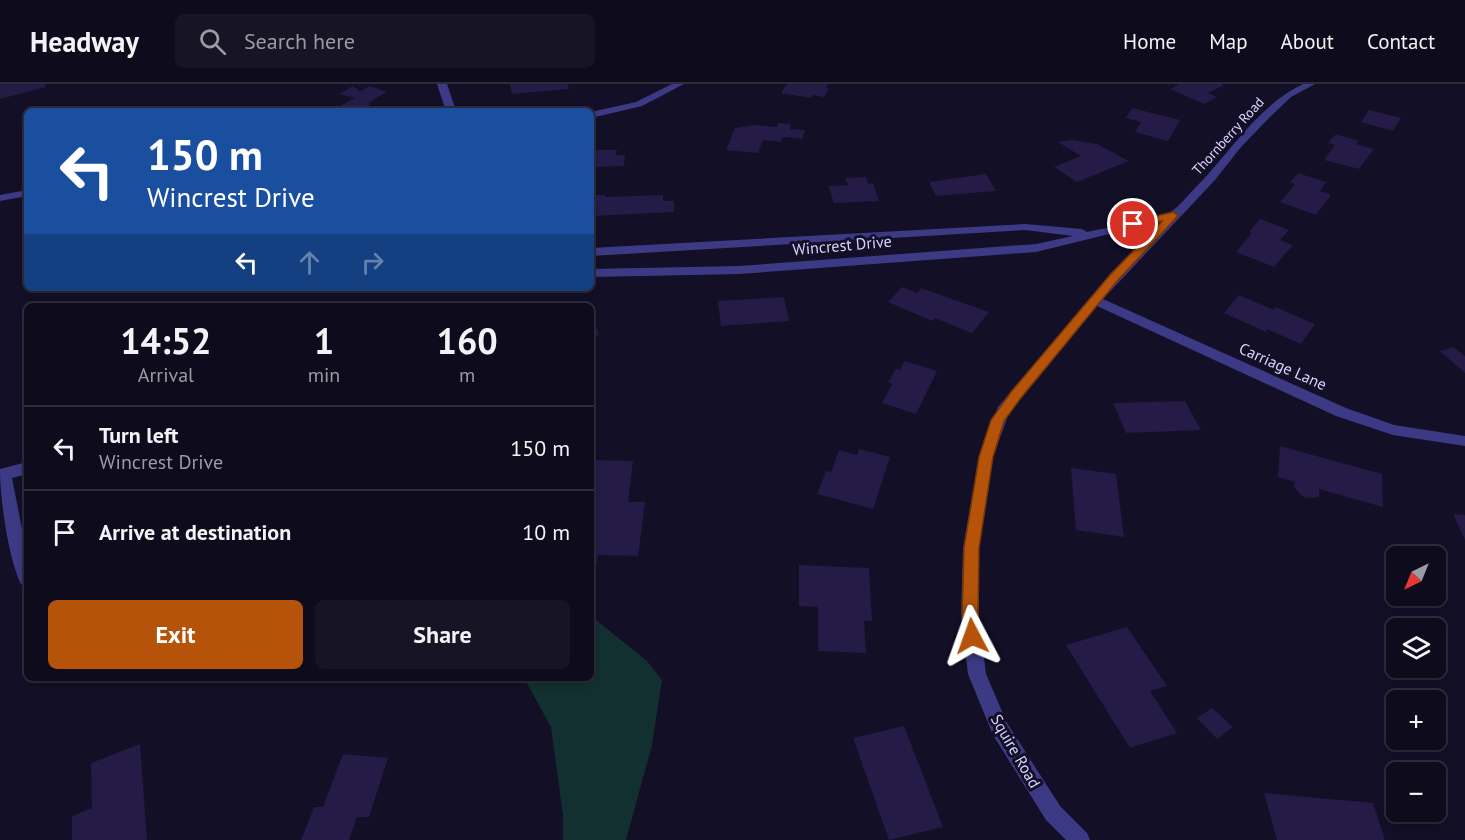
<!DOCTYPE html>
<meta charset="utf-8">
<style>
:root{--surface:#0e0b1c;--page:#171425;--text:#f1f3f6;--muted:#9b9ba3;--line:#2e2b3b;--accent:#b45309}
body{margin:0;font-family:"PT Sans",sans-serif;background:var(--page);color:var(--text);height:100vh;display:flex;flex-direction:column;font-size:22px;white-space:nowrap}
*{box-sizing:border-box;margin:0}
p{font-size:20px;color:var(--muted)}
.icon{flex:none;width:33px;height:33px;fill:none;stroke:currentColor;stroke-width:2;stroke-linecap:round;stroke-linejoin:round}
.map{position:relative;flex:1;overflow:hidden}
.details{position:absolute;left:24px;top:219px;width:570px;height:378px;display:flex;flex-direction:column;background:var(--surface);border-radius:9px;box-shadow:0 3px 9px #0003,0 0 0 2px var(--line)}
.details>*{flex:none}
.hud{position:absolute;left:24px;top:24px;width:570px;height:183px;border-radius:9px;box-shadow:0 3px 9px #0003,0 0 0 2px var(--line);background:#1a4fa0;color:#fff;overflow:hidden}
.needle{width:39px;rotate:223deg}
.tools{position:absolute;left:1386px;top:462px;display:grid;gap:12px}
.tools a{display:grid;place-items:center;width:60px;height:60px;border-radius:9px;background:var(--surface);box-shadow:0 3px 9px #0003,0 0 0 2px var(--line);font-size:30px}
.pin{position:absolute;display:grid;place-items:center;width:51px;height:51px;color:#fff;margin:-26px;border:3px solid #fff;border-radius:50%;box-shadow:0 2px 6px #0007}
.me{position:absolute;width:66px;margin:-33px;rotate:356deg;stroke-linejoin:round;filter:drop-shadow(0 0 4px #0008)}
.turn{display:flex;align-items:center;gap:21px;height:126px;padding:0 24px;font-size:27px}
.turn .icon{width:78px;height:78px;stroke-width:2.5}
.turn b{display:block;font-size:42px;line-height:51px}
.lanes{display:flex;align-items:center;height:57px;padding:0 24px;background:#0003;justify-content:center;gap:30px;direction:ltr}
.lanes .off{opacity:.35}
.eta{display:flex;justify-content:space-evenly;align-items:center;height:102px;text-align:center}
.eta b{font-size:36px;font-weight:600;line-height:42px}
.action{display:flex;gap:12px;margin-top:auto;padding:12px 24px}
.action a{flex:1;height:69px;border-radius:9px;background:var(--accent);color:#fff;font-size:24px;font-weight:600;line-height:69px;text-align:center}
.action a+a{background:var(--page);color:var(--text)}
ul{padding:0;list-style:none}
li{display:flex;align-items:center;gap:18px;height:84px;padding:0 24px;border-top:2px solid var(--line)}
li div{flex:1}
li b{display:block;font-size:22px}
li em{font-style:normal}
header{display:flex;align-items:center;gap:36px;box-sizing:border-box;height:84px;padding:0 30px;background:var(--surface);border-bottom:2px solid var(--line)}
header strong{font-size:28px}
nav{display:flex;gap:33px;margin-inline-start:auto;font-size:21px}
.search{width:420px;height:54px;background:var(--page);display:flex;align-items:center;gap:15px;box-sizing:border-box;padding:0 21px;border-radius:9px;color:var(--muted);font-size:22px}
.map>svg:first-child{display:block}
</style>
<header>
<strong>Headway</strong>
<div class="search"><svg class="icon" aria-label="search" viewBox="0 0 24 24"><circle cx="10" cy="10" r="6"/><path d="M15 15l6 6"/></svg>Search here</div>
<nav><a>Home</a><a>Map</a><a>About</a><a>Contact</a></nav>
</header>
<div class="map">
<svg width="1465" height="756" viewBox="0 0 1465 756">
<rect width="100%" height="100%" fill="#130f26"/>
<path fill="#12302f" d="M591,532l56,45 15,19 -10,65 -26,95h-63v-25l-12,-88 -27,-49h67z"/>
<path fill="#241b47" d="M0,0h45l1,3 -46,12z
M510,0h58l1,5 -57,5z
M787,0h41l-2,4 3,1 -5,8 -11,-2 -2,3 -30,-5z
M1180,0h41l3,1 -16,8 9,4 -13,7 -34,-15z
M353,2l7,5 10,-5 17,6 -19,11 3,1 -12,7h-29l25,-13 -16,-4z
M1132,24l48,12 -12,21 -33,-9 6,-10 -15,-4z
M1369,26l32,8 -8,13 -32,-9z
M778,39l13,1 -1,5 15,1 -3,9 -19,-2 -2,5 -18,-2 -5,13 -32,-3 9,-22 19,-3 23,2z
M1336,50l23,7 -3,3 18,5 -15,20 -35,-9 11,-15 -7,-2z
M1072,56l25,4 32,17 -52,21 -23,-15 27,-11 -23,-14z
M591,66h26l-1,5h9l-1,11 -33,1z
M1298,89l28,9 -6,9 11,4 -15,20 -36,-13 15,-18 -5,-2z
M986,90l10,17 -60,5 -7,-14z
M866,93l2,7 5,-1 6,18 -45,2 -6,-17 20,-1 -3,-7z
M592,111h13v2l58,-2v6h11v11l-83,4z
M1260,135l29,11 -9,10 13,5 -19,22 -38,-15 16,-19 -3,-1z
M902,203l15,6 4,-5 68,24 -17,21 -37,-15 -3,3 -44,-19z
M1239,211l35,15 1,-3 40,17 -14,20 -34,-15 -1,3 -42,-19z
M784,213l5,24 -68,5 -3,-25z
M591,227l8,24 -8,1z
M1453,263l12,9v17l-25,-22z
M905,277l32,10 -21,43 -34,-11 10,-19 -4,-2 8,-13 4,1z
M1185,317l16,29 -75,3 -13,-30z
M1280,362l102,28 1,33 -64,-18v8l-13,1 -6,-4 -6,-7 1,-5 -17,-5z
M859,365l31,8 -17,52 -56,-15 9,-23 5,1 8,-22 18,5z
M595,376l38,1 -5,41h17l-7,54 -40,-1 -3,18h-4v-90z
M1071,384l45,6 8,63 -48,-7z
M1453,430l12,1v25z
M799,481l70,3 3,53h-8l2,32 -48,-2v-44l-19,-1z
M1127,543l40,59 -17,5 27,42 -47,15 -64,-103z
M1212,624l21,19 -16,12 -20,-21z
M904,642l39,101 -54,13 -36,-102z
M140,660l7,96h-75v-24l20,-8 -1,-45z
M343,670l45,4 -19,59h-12l-8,23h-48l13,-33h9z
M1264,709l109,10 12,37h-108z"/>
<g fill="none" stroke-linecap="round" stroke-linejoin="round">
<path fill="#3d3a85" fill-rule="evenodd" d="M437,0h10l9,27h-10z
M1303,0h12l-24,13 -21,20 -29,30 -26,33 -112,119 243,109 48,17 71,11v10l-72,-11 -57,-19 -239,-110 -88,107 -16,44 -14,91v69l7,57 21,49 53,83 27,27 3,7h-24l-20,-20 -53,-85 -25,-61 -7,-57 2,-69 16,-91 19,-50 112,-133 52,-53 -126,31 -297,22 -148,3v-8l148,-3 297,-22 37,-8 -48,-6 -434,26v-8l434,-24 57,5 5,3c17,-4 74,-13 85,-21 8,-5 16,-16 23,-23 35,-35 61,-81 108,-104z
M27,378v12l-15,4 15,76v32l-6,-2c-13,-27 -21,-85 -21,-115z"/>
<path fill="#3d3a85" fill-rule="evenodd" d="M672,0h12l-42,22 -51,12v-6l45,-10z
M27,106v6l-27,5v-6z"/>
</g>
<path fill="#b45309" stroke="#753606" stroke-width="1.5" d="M1173,128l5,3 -1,2 -59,63 -98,119 -16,22 -11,36 -14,91 -1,69 2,19 -2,5 -6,2 -5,-2 -5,-24 2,-69 15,-91 12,-37 20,-28 99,-117 52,-54 -29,7 -3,-1v-5z"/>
<g text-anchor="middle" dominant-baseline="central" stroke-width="6" stroke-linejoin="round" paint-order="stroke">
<g font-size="14" fill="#d9d4ff" stroke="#130f26">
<text transform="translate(1228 52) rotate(-48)">Thornberry Road</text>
</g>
<g font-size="16" fill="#d9d4ff" stroke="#130f26">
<text transform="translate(842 161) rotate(-5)">Wincrest Drive</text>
<text transform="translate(1283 282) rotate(24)">Carriage Lane</text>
<text transform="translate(1016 667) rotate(60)">Squire Road</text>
</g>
</g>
</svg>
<div class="tools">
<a><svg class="needle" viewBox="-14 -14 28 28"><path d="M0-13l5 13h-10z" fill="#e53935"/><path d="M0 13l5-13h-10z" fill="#9b9ba3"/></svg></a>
<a><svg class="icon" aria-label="layers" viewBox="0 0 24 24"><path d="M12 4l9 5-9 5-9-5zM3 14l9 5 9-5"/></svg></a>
<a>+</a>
<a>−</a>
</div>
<div class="pin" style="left:1133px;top:140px;background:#d93025"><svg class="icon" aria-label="arrive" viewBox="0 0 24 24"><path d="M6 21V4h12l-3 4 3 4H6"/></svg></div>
<svg class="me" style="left:972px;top:552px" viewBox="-20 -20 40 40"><path d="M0-17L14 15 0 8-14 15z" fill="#b45309" stroke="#fff" stroke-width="4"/></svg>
<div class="hud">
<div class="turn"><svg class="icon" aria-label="left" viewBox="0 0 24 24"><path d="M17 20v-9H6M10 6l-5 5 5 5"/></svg><div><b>150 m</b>Wincrest Drive</div></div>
<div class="lanes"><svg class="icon" aria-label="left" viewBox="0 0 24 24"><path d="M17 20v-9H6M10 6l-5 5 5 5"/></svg><svg class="icon off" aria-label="ahead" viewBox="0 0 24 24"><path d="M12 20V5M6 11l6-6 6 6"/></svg><svg class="icon off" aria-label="right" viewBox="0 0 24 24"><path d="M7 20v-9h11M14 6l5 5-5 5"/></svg></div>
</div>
<section class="details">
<div class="eta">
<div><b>14:52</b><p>Arrival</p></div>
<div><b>1</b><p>min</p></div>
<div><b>160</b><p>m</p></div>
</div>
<ul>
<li><svg class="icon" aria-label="left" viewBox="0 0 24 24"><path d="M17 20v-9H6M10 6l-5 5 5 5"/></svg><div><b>Turn left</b><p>Wincrest Drive</p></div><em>150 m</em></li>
<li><svg class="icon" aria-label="arrive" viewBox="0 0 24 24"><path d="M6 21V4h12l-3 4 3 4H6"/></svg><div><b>Arrive at destination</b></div><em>10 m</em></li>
</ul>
<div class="action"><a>Exit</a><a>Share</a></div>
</section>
</div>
